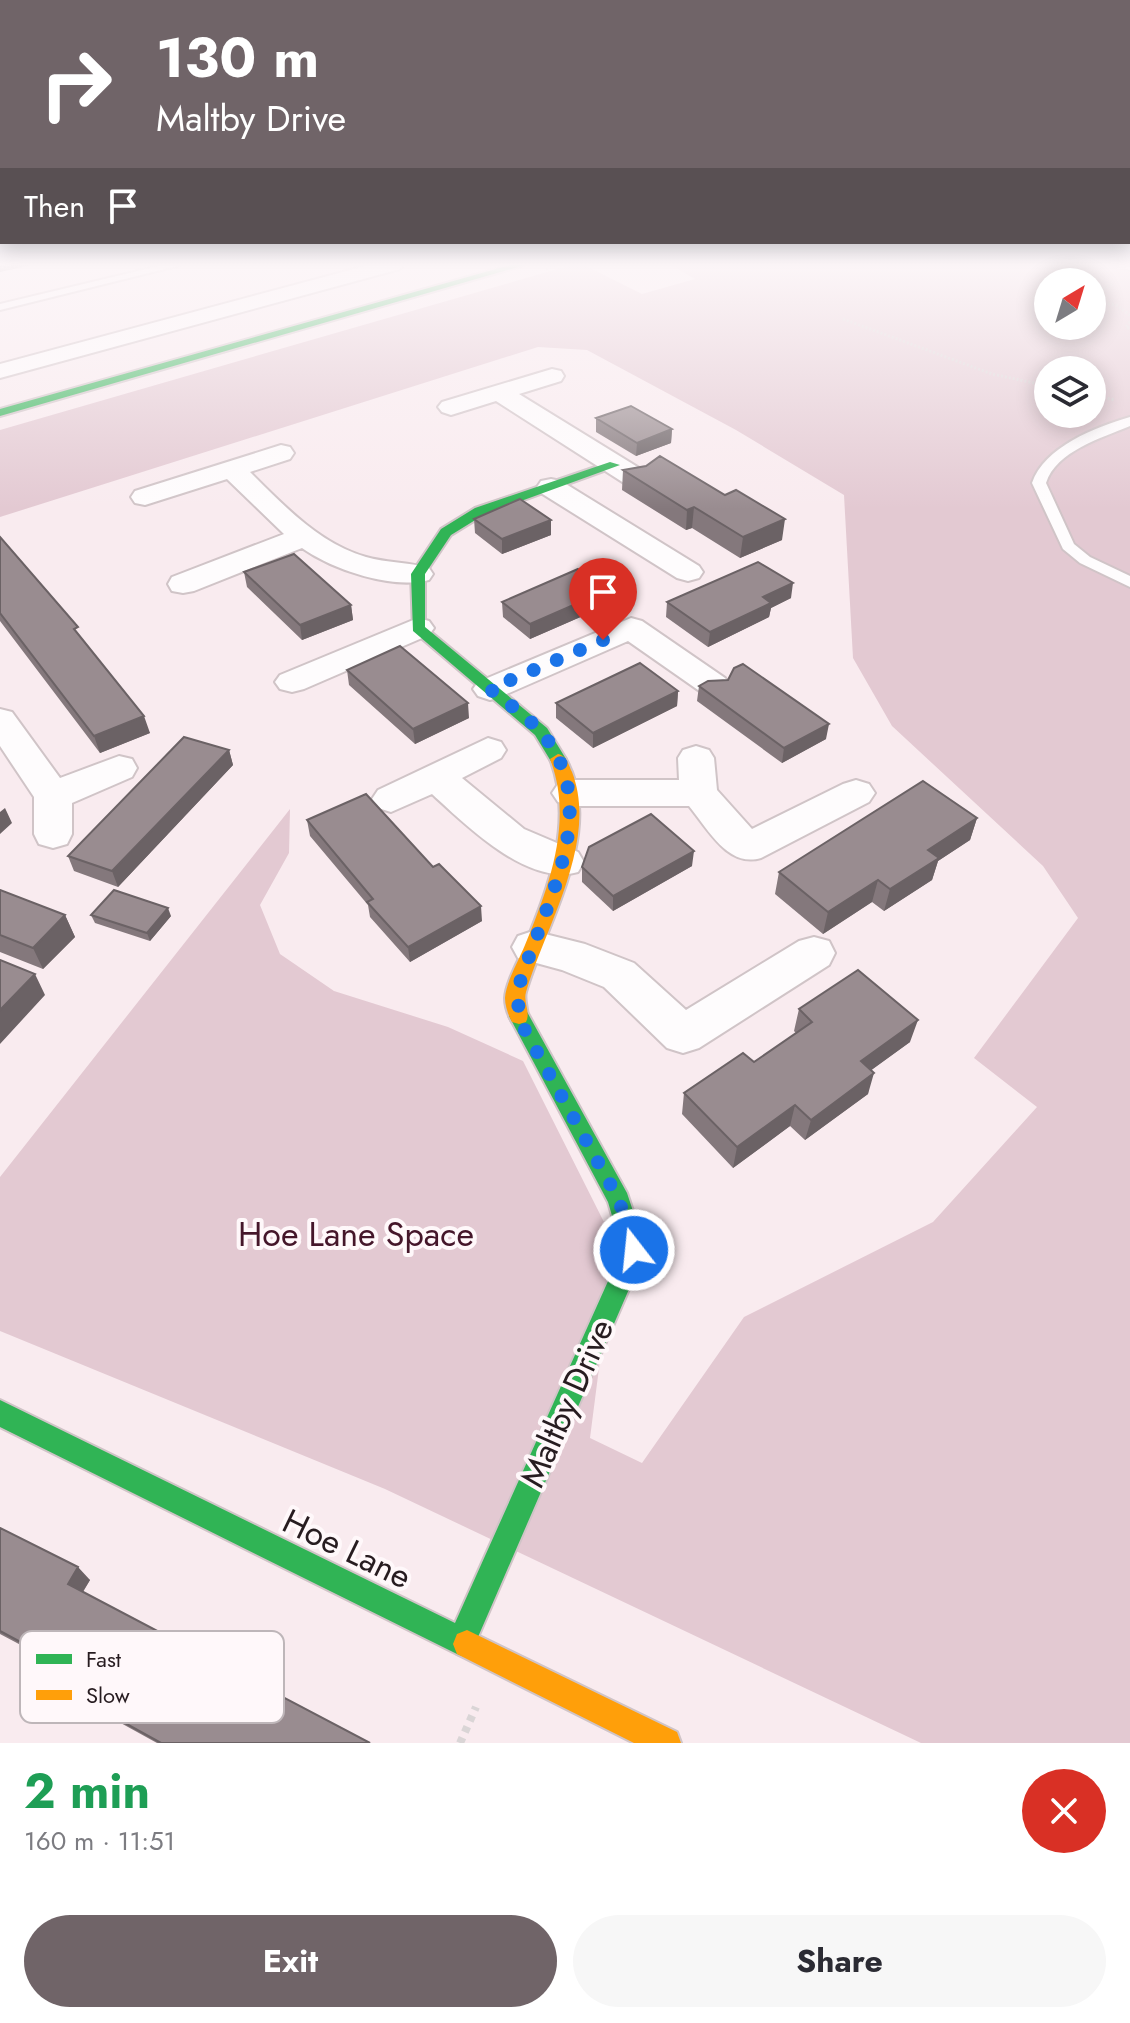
<!DOCTYPE html>
<meta charset="utf-8">
<style>
:root{--surface:#fff;--page:#f7f7f7;--text:#2b2b33;--muted:#7c7c81;--accent:#706468}
body{margin:0;font-family:Jost,sans-serif;background:var(--page);color:var(--text);height:100vh;display:flex;flex-direction:column;font-size:30px;white-space:nowrap}
*{box-sizing:border-box;margin:0}
p{font-size:26px;color:var(--muted)}
.icon{flex:none;width:44px;height:44px;fill:none;stroke:currentColor;stroke-width:2;stroke-linecap:round;stroke-linejoin:round}
.map{position:relative;height:1743px;overflow:hidden}
.details{display:flex;flex-direction:column;background:var(--surface);flex:1}
.details>*{flex:none}
.banner{position:absolute;left:0px;top:0px;width:1130px;height:244px;box-shadow:0 4px 20px #0003;background:#706468;color:#fff;overflow:hidden}
.needle{width:52px;rotate:38deg}
.buttons{position:absolute;left:1034px;top:268px;display:grid;gap:16px}
.buttons a{display:grid;place-items:center;width:72px;height:72px;border-radius:50%;background:var(--surface);box-shadow:0 4px 20px #0003;font-size:40px}
.pin{position:absolute;display:grid;place-items:center;width:68px;height:68px;color:#fff;margin:-82px -34px;border-radius:50% 50% 50% 0;rotate:-45deg;box-shadow:0 0 8px #0007}
.pin .icon{rotate:45deg}
.me{position:absolute;width:88px;margin:-44px;rotate:344deg;stroke-linejoin:round;filter:drop-shadow(0 0 6px #0008)}
.turn{display:flex;align-items:center;gap:28px;height:168px;padding:0 24px;font-size:36px}
.turn .icon{width:104px;height:104px;stroke-width:2.5}
.turn b{display:block;font-size:56px;line-height:68px}
.then{display:flex;align-items:center;height:76px;padding:0 24px;background:#0003;gap:16px;font-size:30px}
.round{display:grid;place-items:center;flex:none;width:84px;height:84px;border-radius:42px;background:var(--page)}
.head{display:flex;align-items:center;justify-content:space-between;height:136px;padding:0 24px}
h1{font-size:48px;font-weight:700;line-height:60px;color:#1e9e55}
.cta{display:flex;gap:16px;margin-top:auto;padding:16px 24px}
.cta a{flex:1;height:92px;border-radius:48px;background:var(--accent);color:#fff;font-size:32px;font-weight:700;line-height:92px;text-align:center}
.cta a+a{background:var(--page);color:var(--text)}
.map>svg:first-child{display:block}
</style>
<div class="map">
<svg width="1130" height="1743" viewBox="0 0 1130 1743">
<rect width="100%" height="100%" fill="#f9ebef"/>
<path fill="#e3c9d2" fill-rule="evenodd" d="M571,265h13l58,29 53,-15 -24,-14h459v1478h-209l-536,-254 -385,-158v-154l290,-368 -1,44 -29,52 20,49 54,37 114,36 75,34 92,183 -25,194 52,25 102,-146 189,-95 104,-115 -63,-49 104,-140 -35,-52 -151,-140 -39,-68 -9,-163 -108,-65 -149,-80 -49,-3 -538,170v-87zM1048,282h44v44h-44zM1048,370h44v44h-44z"/>
<g fill="none" stroke-linecap="round" stroke-linejoin="round">
<defs>
<path id="lane" d="M163,265h18l-181,45v-6z
M1118,265h12v5l-11,-3z
M1130,417v9c-28,12 -74,25 -84,57l28,61 16,13 40,19v11l-50,-24 -17,-14 -31,-66c12,-36 64,-56 98,-66z"/>
<path id="street" d="M369,265h34l-3,4 -400,109v-14z
M552,369l9,2 3,5 -3,5 -42,13 125,77 4,6 -4,6 -10,2 -10,-2 -128,-82 -45,14 -9,-3 -4,-5 4,-5z
M281,445l9,2 4,6 -4,6 -40,13c33,33 70,72 116,85 21,6 42,5 63,11l4,6 -4,6c-38,10 -97,-11 -127,-32l-108,43 -11,2 -11,-2 -4,-7 4,-7 112,-43 -57,-55 -82,26 -10,-2 -4,-6 4,-6z
M551,479l10,2 138,85 4,6 -4,6 -11,3 -11,-3 -136,-85 -4,-6 4,-6z
M418,618l11,3 5,7 -5,7 -125,54 -12,3 -12,-3 -5,-7 5,-7z
M631,618l11,3 83,57 5,7 -5,7 -12,3 -12,-3 -73,-51 -126,55 -12,4 -12,-4 -5,-7 5,-7z
M0,709l12,3 48,66 59,-22 13,3 5,9 -5,9 -60,26v31l-5,10 -14,4 -14,-4 -5,-10v-37l-34,-51z
M488,738l13,4 5,8 -5,8 -39,20 62,51 54,23 6,10 -6,10c-50,15 -112,-47 -146,-78l-41,18 -13,-4 -6,-9 6,-9z
M696,746l13,4 5,8 3,32 35,39 91,-45 13,-4 13,4 6,9 -6,9 -108,56c-33,10 -53,-29 -72,-52h-118l-13,-4 -6,-9 6,-9 13,-4h108l-1,-22 5,-8z
M533,931l52,13 49,19 52,47 113,-69 15,-4 15,4 6,12 -6,12 -130,83 -16,5 -16,-5 -63,-61 -42,-17 -44,-12 -6,-11 6,-11z"/>
<path id="fast" d="M510,265h15l-525,151v-7z
M610,462l10,3 -135,49 -34,21 -26,39v53l122,101 19,31 -8,5 -6,-1 -17,-28 -122,-104 -2,-57 30,-45 34,-21z
M519,1008l7,2 101,183 19,57 -168,387 3,7 -4,10 -10,4 -10,-4 -457,-227v-27l455,223 167,-373 -14,-48 -99,-186 3,-6z"/>
<path id="slow" d="M558,754c9,2 10,10 14,18 27,69 -27,155 -46,220 -3,11 5,20 0,30l-7,2 -7,-2c-4,-7 -7,-17 -7,-24 1,-16 14,-38 20,-53 24,-59 49,-124 25,-186z
M467,1630l210,102 4,11h-47l-177,-89 -4,-10 4,-10z"/>
</defs>
<use href="#lane" stroke="#d0c4c7" stroke-width="4"/>
<use href="#street" stroke="#d0c4c7" stroke-width="4"/>
<use href="#fast" stroke="#d0c4c7" stroke-width="4"/>
<use href="#slow" stroke="#d0c4c7" stroke-width="4"/>
<path stroke="#dad5d6" stroke-width="3" stroke-dasharray="2 2" stroke-linecap="butt" d="M546,269l13,-4
M1092,293l21,-9
M1092,301l24,4 14,10
M843,319l149,55 56,12
M1130,322l-4,5 4,2
M1092,395l23,5"/>
<path stroke="#dad5d6" stroke-width="8" stroke-dasharray="6 6" stroke-linecap="butt" d="M460,1743l16,-36"/>
<use href="#lane" fill="#fefcfd" fill-rule="evenodd"/>
<use href="#street" fill="#fefcfd" fill-rule="evenodd"/>
<use href="#fast" fill="#30b455" fill-rule="evenodd"/>
<use href="#slow" fill="#ff9f0a" fill-rule="evenodd"/>
</g>
<path fill="#84787c" d="M596,418l76,11 -1,14 -35,13 -40,-24z
M623,470l159,70 -42,18 -48,-30 -6,2 -64,-40z
M474,519l77,1v15l-49,19 -27,-21z
M0,537l82,102 68,94 -50,20 -100,-132z
M244,572l107,33 2,15 -51,20 -55,-53z
M791,598l-20,10 -2,9 -61,30 -42,-30 1,-15z
M502,602l106,3 -78,34 -27,-22z
M347,670l122,48 -54,26 -66,-59z
M699,686l127,53 -44,24 -85,-62z
M678,691l-1,15 -84,42 -37,-30v-15z
M229,750l4,15 -115,122 -44,-16 -6,-15z
M977,818l-7,22 -32,21 -6,19 -48,31 -12,-9 -49,32 -48,-40 4,-22z
M307,820l175,101 -72,41 -40,-45 -2,-12 -58,-69z
M692,866l-79,45 -31,-29v-15z
M0,890l65,25 10,22 -32,32 -43,-17z
M91,915l80,1 -21,25 -55,-18z
M799,1009l111,33 -39,28 -3,24 -63,46 -15,-14 -57,42 -51,-54 2,-21 70,-31 42,-29 -2,-2z
M0,1528l90,52 -7,12 287,151h-213l-87,-48 -14,-10 10,-16 -66,-35z"/>
<path fill="#6b6265" d="M0,265h32l-32,7z
M672,429l-1,14 -35,13 1,-13z
M694,507l-2,21 -6,2 1,-20z
M785,519l-3,21 -42,18 3,-21z
M551,520v15l-49,19v-15z
M793,583l-2,15 -20,10 -2,9 -61,30 2,-15 53,-35z
M608,590v15l-78,34v-15z
M351,605l2,15 -51,20 -2,-15z
M678,691l-1,15 -84,42v-15z
M468,703l1,15 -54,26 -2,-15z
M144,716l6,17 -50,20 -6,-17z
M829,724l-3,15 -44,24 2,-15z
M229,750l4,15 -115,122 -6,-16z
M5,808l7,15 -12,11v-22z
M977,818l-7,22 -32,21 -6,19 -48,31 6,-22 38,-39z
M694,851l-2,15 -79,45v-15z
M878,880l-6,22 -49,32 5,-22z
M481,906l1,15 -72,41 -2,-15z
M168,908l3,8 -21,25 -3,-8z
M65,915l10,22 -32,32 -10,-21z
M35,974l10,21 -45,49v-34z
M918,1020l-8,22 -55,40 6,-21z
M874,1073l-6,21 -63,46 6,-20z
M795,1105l-5,21 -57,42 4,-21z
M78,1567l12,13 -10,16 -12,-12z"/>
<path fill="#998c90" stroke="#6b6265" stroke-width="2" d="M631,406l41,23 -35,14 -41,-25z
M660,456l65,39 11,-5 49,29 -42,18 -49,-30 -7,3 -64,-40 23,-4z
M520,499l31,21 -49,19 -28,-20z
M0,537l78,90 -4,2 70,87 -50,20 -94,-123z
M294,554l57,51 -51,20 -56,-53z
M758,562l35,21 -30,14 8,6 -61,29 -43,-30z
M578,569l30,21 -78,34 -28,-22z
M400,646l68,57 -55,26 -66,-59z
M640,663l38,28 -85,42 -37,-30z
M743,664l86,60 -45,24 -85,-62 9,-5 20,-1 6,-12z
M184,737l45,13 -117,121 -44,-15z
M923,781l54,37 -49,32 11,8 -49,31 -12,-9 -50,32 -49,-40z
M366,794l67,73 6,-3 42,42 -73,41 -41,-45 6,-3 -66,-79z
M651,814l43,37 -81,45 -31,-29 7,-20z
M0,890l65,25 -32,33 -33,-13z
M114,890l54,18 -21,25 -56,-18z
M0,960l35,14 -35,36z
M858,970l60,50 -57,41 13,12 -63,47 -16,-15 -58,42 -53,-54 59,-40 11,9 58,-40 -13,-13z
M0,1528l78,39 -10,17 302,159h-209l-105,-58 11,-18 -67,-36z"/>
<linearGradient id="sky" x2="0" y2="1"><stop stop-color="#99aed1"/><stop offset="0.52" stop-color="#fcf6f8"/><stop offset="1" stop-color="#fcf6f8" stop-opacity="0"/></linearGradient>
<rect width="1130" height="509" fill="url(#sky)"/>
<g fill="none" stroke-linecap="round" stroke-linejoin="round">
<path stroke="#1a73e8" stroke-width="14" stroke-dasharray="0 25.2" d="M603,640l-113,49c17,14 38,28 52,44 53,64 18,140 -7,208 -12,34 -22,45 -14,82l98,177 15,50"/>
</g>
<g text-anchor="middle" dominant-baseline="central" stroke-width="8" stroke-linejoin="round" paint-order="stroke">
<g font-size="34" fill="#45162a" stroke="#fff8fa">
<text x="356" y="1234">Hoe Lane Space</text>
</g>
<g font-size="34" fill="#271c20" stroke="#fff8fa">
<text transform="translate(567 1403) rotate(-66)">Maltby Drive</text>
<text transform="translate(347 1549) rotate(26)">Hoe Lane</text>
</g>
</g>
<rect x="20" y="1631" width="264" height="92" rx="12" fill="#fff8fa" stroke="#beb6b9" stroke-width="2"/>
<rect x="36" y="1654" width="36" height="10" fill="#30b455"/>
<rect x="36" y="1690" width="36" height="10" fill="#ff9f0a"/>
<g font-size="22" fill="#271c20">
<text x="86" y="1667">Fast</text>
<text x="86" y="1703">Slow</text>
</g>
</svg>
<div class="buttons">
<a><svg class="needle" viewBox="-14 -14 28 28"><path d="M0-13l5 13h-10z" fill="#e53935"/><path d="M0 13l5-13h-10z" fill="#7c7c81"/></svg></a>
<a><svg class="icon" aria-label="layers" viewBox="0 0 24 24"><path d="M12 4l9 5-9 5-9-5zM3 14l9 5 9-5"/></svg></a>
</div>
<div class="pin" style="left:603px;top:640px;background:#d93025"><svg class="icon" aria-label="arrive" viewBox="0 0 24 24"><path d="M6 21V4h12l-3 4 3 4H6"/></svg></div>
<svg class="me" style="left:634px;top:1250px" viewBox="-20 -20 40 40"><circle r="17" fill="#1a73e8" stroke="#fff" stroke-width="3"/><path d="M0-11L8 9 0 5-8 9z" fill="#fff"/></svg>
<div class="banner">
<div class="turn"><svg class="icon" aria-label="right" viewBox="0 0 24 24"><path d="M7 20v-9h11M14 6l5 5-5 5"/></svg><div><b>130 m</b>Maltby Drive</div></div>
<div class="then">Then<svg class="icon" aria-label="arrive" viewBox="0 0 24 24"><path d="M6 21V4h12l-3 4 3 4H6"/></svg></div>
</div>
</div>
<section class="details">
<div class="head"><div><h1>2 min</h1><p>160 m · 11:51</p></div><a class="round" style="background:#d93025;color:#fff"><svg class="icon" aria-label="close" viewBox="0 0 24 24"><path d="M6 6l12 12M18 6L6 18"/></svg></a></div>
<div class="cta"><a>Exit</a><a>Share</a></div>
</section>
